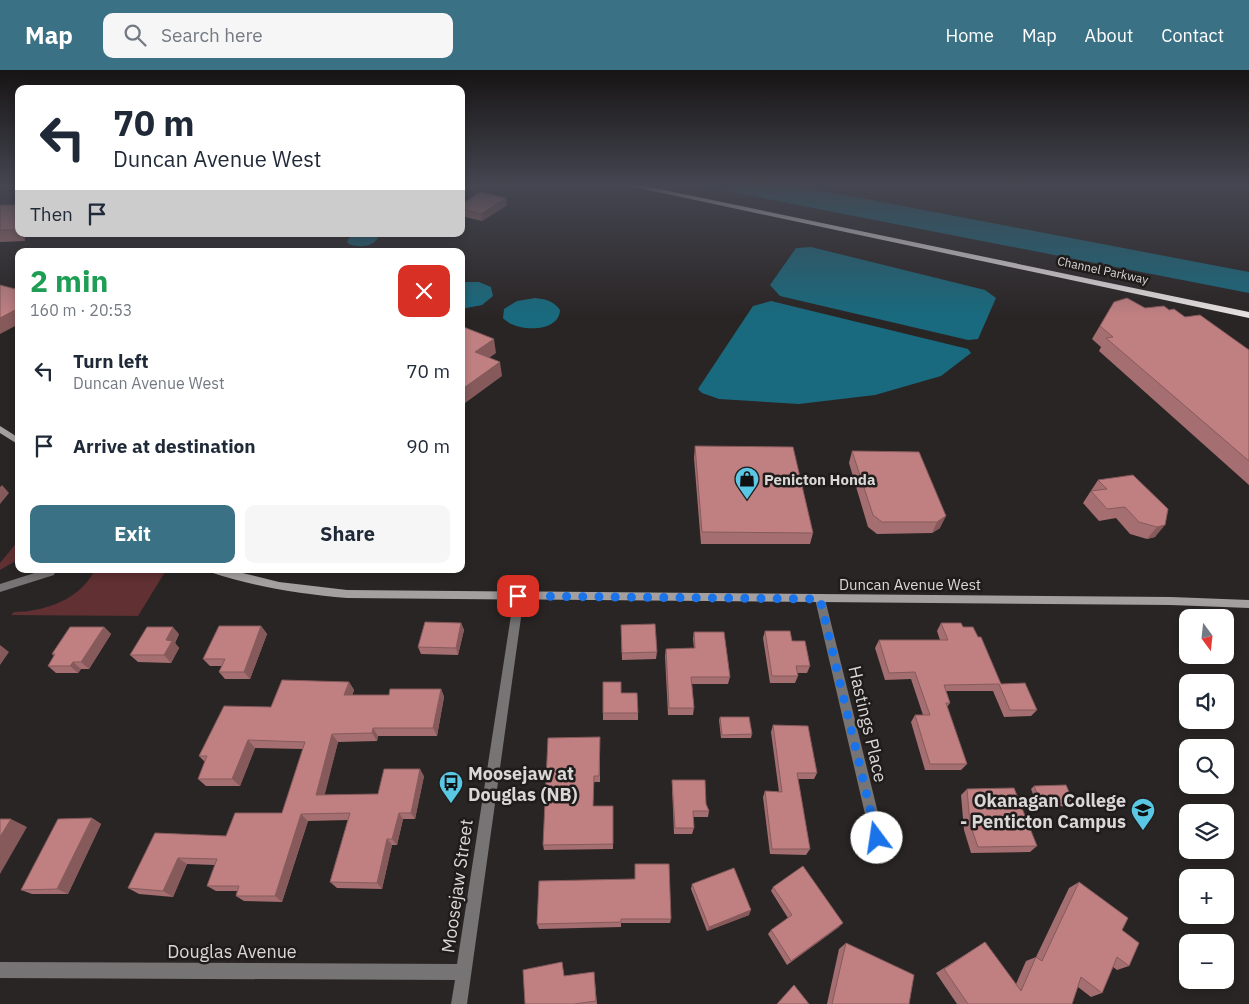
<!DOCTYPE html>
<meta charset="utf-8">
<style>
:root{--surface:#fff;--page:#f6f6f7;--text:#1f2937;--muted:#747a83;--accent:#3a7185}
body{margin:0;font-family:"IBM Plex Sans",sans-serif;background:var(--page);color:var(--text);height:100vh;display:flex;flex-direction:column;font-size:19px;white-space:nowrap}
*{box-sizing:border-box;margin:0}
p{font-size:16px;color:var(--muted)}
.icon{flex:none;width:28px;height:28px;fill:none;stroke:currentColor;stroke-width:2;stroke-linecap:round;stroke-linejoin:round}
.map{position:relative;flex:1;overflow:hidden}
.side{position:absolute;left:15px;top:178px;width:450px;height:325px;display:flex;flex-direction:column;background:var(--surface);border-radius:10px;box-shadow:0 2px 8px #0003}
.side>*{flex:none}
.hud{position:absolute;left:15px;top:15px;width:450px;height:152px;border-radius:10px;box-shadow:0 2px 8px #0003;background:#fff;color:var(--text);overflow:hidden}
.needle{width:32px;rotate:165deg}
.buttons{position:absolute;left:1179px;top:539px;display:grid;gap:10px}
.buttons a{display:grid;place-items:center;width:55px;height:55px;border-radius:10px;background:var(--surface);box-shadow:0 2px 8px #0003;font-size:25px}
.pin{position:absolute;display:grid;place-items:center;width:42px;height:42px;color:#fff;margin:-21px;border-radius:10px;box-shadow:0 2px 8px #0006}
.me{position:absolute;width:55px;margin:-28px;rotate:346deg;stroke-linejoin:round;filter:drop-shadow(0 0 4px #0008)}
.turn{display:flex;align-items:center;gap:18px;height:105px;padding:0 15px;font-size:22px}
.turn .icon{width:65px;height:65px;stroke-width:2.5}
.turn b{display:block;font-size:35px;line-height:42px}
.then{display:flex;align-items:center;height:48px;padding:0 15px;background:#0003;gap:10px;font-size:19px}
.round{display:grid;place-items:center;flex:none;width:52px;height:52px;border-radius:10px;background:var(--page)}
.head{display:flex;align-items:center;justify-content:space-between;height:85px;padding:0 15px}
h1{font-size:30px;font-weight:800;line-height:38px;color:#1e9e55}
.cta{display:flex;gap:10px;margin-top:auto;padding:10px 15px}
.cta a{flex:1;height:58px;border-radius:10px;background:var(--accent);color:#fff;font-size:20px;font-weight:800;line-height:58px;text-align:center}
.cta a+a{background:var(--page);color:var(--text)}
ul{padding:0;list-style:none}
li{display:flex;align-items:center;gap:15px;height:75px;padding:0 15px}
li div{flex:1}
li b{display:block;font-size:19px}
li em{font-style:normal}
header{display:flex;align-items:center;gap:30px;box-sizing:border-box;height:70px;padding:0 25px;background:var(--accent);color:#fff}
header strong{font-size:24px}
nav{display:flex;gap:28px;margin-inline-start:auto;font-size:18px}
.search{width:350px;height:45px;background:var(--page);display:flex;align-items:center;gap:12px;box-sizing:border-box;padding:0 18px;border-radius:10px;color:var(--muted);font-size:19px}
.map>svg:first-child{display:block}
</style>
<header>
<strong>Map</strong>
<div class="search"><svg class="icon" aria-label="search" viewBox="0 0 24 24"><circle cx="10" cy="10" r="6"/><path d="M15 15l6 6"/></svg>Search here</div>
<nav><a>Home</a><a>Map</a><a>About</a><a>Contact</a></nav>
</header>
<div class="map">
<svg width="1249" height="934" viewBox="0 0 1249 934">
<rect width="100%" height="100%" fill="#2a2525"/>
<path fill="#603032" d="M19,470v19l-19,11v-7z
M95,499h64l6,3 -27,44 -127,-1 3,-3c30,0 68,-13 81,-43z"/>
<path fill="#196a7e" d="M696,115h97l456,87v21z
M357,164h16l5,4c-6,9 -19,10 -29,6l-2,-2 2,-4z
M811,177l174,43 11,8 -18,41 -10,1 -188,-44 -10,-11 26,-37z
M461,212h18l12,5 2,9 -11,9 -21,4z
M535,228c10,1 19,3 25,12 -1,24 -45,22 -57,8l1,-9 13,-8z
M771,231l197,48 3,4 -30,23 -66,19 -76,9 -80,-5 -17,-6 -4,-4 55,-83z"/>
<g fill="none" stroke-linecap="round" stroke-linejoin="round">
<path fill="#767474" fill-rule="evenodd" d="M47,499h7l1,3 -1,3 -54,17v-8z
M519,522l4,1 1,3 -57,408h-16l4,-24 -455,-2v-16l457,2 57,-368 1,-3z
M820,525l4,1 1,3 64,258 -2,5 -5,2 -5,-2 -2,-5 -60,-258 1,-3z"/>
<path fill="#a4a0a0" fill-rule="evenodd" d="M0,356l19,12v7l-19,-12z
M209,499h17l53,13 68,8 824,7 78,3v8l-78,-3 -824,-7c-47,-4 -92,-11 -137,-26z"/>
<path fill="#e8e1e1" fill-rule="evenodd" d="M625,115h15l609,127v6z"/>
</g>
<path fill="#a56e70" d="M461,134l46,1 -25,16 -21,-5z
M0,135l19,1v28h6v7l-25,1z
M1114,232l31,6 24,2 80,40v135l-150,-134 2,-4 -9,-8z
M695,376l118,87 -3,11h-109l-7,-86z
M852,381l67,1 21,76 -8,5 -55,1 -9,-7 -19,-64z
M1098,410l70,29 -13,28 -8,2 -17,-5 -14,-16 -17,3 -16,-18z
M461,553l3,7 -6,25 -37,-1 -3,-7z
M941,553l22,4 15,10 23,47 36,26 -6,6 -27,1 -11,-26h-47l4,12 -3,4 20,57 -6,6h-36l-14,-48 4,-7h8l-12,-36 -26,1 -10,-32 4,-8h61l-3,-9z
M621,555l36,27 -1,7 -34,1z
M261,556l6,8 -17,45h-25l-6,-7 3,-6h-12l-7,-7z
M104,557l7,7 -22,35h-8l-3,4h-22l-8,-7 6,-10 -2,-2z
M765,561l27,10 18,25 -3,7h-10l1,3 -3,7h-25l-7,-45z
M694,562l36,45 -2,7h-36l2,24 -1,7h-25l-3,-59 1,-7 28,-1 -1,-9z
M179,564l-4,9 4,5 -8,15 -33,-1 -8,-7z
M349,612l5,8 -2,5h37l52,-6 3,8 -7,39h-59l-1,5 -39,1 -14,53 54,-1 46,-18 -9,43h-12l-6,26h-5l-10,44 -45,-1 -7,-6 18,-62 -40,1 -26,81 -38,-1 -8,-5 1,-5h-21l-9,-5 8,-21 -28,-1 -14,33 -34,-3 -11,-6 27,-55 71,3 56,-23 21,-64 -48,-1 -15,38h-34l-8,-7 7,-17 -6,-6 72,-49z
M621,623l17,20v7h-35v-7z
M720,647l32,17 -1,4h-30l-2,-18z
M773,655l44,48 -3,6h-16l12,70 -4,6 -36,-1 -7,-57 2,-6 14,1 -8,-60z
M600,674v38h-6l-1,24h20v43l-69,1 -1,-5z
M672,710l34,24 3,7 -1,6h-15l1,11 -2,6h-18l-2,-47z
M1034,716l40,17 -4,3 -32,1 -7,-18z
M967,719l70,57 -7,6 -59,1 -7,-23 -3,-35z
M92,748l9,6 -33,70h-36l-11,-4z
M539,811l132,38 -1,4h-49v4l-82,2 -2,-5z
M1079,812l43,48 7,36 -12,4 -4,-3 -11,26 -11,4 -13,-10 -6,17h-115l-21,-31 49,-31 31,42 10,-23 10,-4 33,-69z
M692,814l57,31 -42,16 -16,-42z
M773,817l66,40 -52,38 -19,-31 3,-4 17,-12 -17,-27z
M846,873l63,61h-82l12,-55z
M562,892l2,14 30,-4 3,32h-72z"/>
<path fill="#865a5b" d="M506,128l1,7 -25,16 -1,-7z
M20,164h5v7z
M19,238v16l-19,10v-16z
M494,269l2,14 -18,13 -3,-14z
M500,292l2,14 -41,30v-16z
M461,376l3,10 -3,2z
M2,415l7,8 -9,11v-17z
M946,446l-6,12 -8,5 5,-11z
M1165,455l-10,12 -8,2 10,-12z
M461,553l3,7 -6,25 -2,-7z
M261,556l6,8 -17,45 -6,-7z
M104,557l7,7 -22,35 -8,-7z
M173,557l6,7 -4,9 4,5 -8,15 -7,-8 2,-15z
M0,575l9,7 -9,13z
M73,592l8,7 -3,4 -8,-7z
M349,612l5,8 -4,14 -6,-9z
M441,619l3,8 -7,39 -4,-8z
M373,658l5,8 -1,5 -5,-8z
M332,664l6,8 -15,60 -7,-7z
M248,670l7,8 -15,38 -8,-7z
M420,699l4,7 -9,43 -4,-6z
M399,743l4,6 -6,26 -5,-6z
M301,744l7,7 -26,81 -7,-6z
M92,748l9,6 -33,70 -11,-5z
M11,749l16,8 -27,47v-37z
M387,769l5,6 -10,44 -5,-6z
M178,788l9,6 -14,33 -10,-6z
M751,840l-2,5 -42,16 2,-4z
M843,853l-4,4 -52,38 4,-4z"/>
<path fill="#c08082" stroke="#865a5b" d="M481,122l25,6 -25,16 -20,-5v-5z
M0,135h18v25h-18z
M0,215l19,5v18l-19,10z
M1127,228l18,10 19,-2 5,4 5,-1 11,8 15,-2 49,35v111l-143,-123 7,-1 -13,-11 14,-24z
M461,256l33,13 -19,13 25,10 -39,28z
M695,376l98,1 20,86 -111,-1z
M852,381l67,1 27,64 -9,6h-55l-9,-7z
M1133,405l35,34 -3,16 -8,2 -18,-5 -14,-15 -18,2 -16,-18 16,-2 -9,-9z
M425,552l36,1 -5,25 -38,-1z
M941,553h20l2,4h10l5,10h3l20,47 24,-1 12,27h-27l-11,-26 -55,1 6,18h-4l21,61h-37l-15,-49h15l-15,-43 -26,1 -10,-33h69z
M655,554l2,28 -35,1 -1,-28z
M219,556h42l-17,46h-25l6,-13h-22z
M70,557h34l-23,35h-8l-3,4h-22l7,-12h-3z
M147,557h26l-7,13 6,1 -8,14h-34z
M765,561h25l2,10h13l5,25h-14l2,10h-26z
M694,562h30l6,45h-39l3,31h-25l-3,-59 29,-1z
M282,610l67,2 -5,13h45l1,-6h51l-8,39h-60l-1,5 -40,1 -16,61 62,-1 6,-25h36l-9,44h-12l-7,26h-5l-10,44 -47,-1 20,-69 -49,1 -26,82h-39l3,-10h-32l10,-27 -39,-1 -15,33 -35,-3 27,-55 71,3 9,-23h47l23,-71 -57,-2 -16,39h-34l9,-23h-8l25,-50 47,1z
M603,612h18v11h16l1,20h-35z
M720,647h29l3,17 -30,1z
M773,655l35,1 9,47h-20l13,76h-38l-7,-58 17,1z
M600,667l-1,39h-5l-1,30h20v38l-70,1 5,-107z
M672,710h33l1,24 3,7h-16l1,17h-19z
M1066,715l8,18 -32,1 -8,-18z
M1014,718l23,58 -59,1 -8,-23 -3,-35z
M92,748l-35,71 -36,1 37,-71z
M0,749h11l-11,18z
M635,794h34l2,55h-50v3l-84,2 2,-43 96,-2z
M803,796l40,57 -52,38 -20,-31 21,-15 -19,-28z
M734,798l17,42 -42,17 -17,-43z
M1079,812l49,36 -6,12 17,13 -10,23 -12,-9 -15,36 -21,-16 -9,27h-104l-24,-35 41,-27 36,49 15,-34 6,4z
M846,873l68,32 -5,29h-77z
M562,892l2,14 30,-4 2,29 -22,3h-49l-2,-34z
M794,915l15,19h-32z"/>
<linearGradient id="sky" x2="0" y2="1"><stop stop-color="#171414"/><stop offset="0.47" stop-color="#444651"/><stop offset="1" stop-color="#444651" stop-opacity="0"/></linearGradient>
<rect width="1249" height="246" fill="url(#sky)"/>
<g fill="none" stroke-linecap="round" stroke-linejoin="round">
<path stroke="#1a73e8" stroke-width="9" stroke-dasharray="0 16.2" d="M518,526l302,3 57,239"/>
</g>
<defs>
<symbol id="shop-pin" viewBox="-11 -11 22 30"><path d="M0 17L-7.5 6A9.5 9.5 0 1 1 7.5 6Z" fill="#5ac8e5" stroke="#201c1c"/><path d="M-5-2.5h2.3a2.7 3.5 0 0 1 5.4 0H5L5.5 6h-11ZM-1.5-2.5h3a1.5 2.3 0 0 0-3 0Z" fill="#111"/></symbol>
<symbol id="bus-pin" viewBox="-11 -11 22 30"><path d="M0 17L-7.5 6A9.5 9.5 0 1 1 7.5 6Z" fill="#5ac8e5" stroke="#201c1c"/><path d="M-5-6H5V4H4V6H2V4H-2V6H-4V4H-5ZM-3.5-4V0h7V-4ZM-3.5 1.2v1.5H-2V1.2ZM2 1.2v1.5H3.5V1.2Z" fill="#111"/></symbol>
<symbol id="university-pin" viewBox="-11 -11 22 30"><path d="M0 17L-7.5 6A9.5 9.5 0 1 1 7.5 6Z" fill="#5ac8e5" stroke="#201c1c"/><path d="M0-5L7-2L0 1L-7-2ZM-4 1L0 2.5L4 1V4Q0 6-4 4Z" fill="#111"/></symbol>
</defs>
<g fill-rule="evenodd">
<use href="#shop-pin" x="733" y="395" width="28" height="38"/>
<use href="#bus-pin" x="437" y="699" width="28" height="38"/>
<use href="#university-pin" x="1129" y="726" width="28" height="38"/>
</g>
<g text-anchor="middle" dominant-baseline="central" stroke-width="5" stroke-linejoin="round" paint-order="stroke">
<g font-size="12" fill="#dad7d7" stroke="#201c1c">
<text transform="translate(1103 200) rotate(12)">Channel Parkway</text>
</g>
<g font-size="15" font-weight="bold" fill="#dad7d7" stroke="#201c1c" text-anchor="start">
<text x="764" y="409">Penicton Honda</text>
</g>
<g font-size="15" fill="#dad7d7" stroke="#201c1c">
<text x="910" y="514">Duncan Avenue West</text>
</g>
<g font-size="18" fill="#dad7d7" stroke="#201c1c">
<text transform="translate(868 654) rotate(77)">Hastings Place</text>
<text transform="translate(457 816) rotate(-82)">Moosejaw Street</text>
<text x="232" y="881">Douglas Avenue</text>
</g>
<g font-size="18" font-weight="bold" fill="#dad7d7" stroke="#201c1c" text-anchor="start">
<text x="468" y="703">Moosejaw at<tspan x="468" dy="21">Douglas (NB)</tspan></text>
<text x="1126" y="730" text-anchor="end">Okanagan College<tspan x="1126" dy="21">- Penticton Campus</tspan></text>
</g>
</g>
</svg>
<div class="buttons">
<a><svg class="needle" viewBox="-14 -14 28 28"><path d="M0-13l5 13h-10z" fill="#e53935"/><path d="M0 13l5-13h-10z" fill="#747a83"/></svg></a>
<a><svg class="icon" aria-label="sound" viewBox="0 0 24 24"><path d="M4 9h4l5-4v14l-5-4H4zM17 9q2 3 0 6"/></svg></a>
<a><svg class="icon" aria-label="search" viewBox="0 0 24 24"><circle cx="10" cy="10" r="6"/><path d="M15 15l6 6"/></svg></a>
<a><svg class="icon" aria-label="layers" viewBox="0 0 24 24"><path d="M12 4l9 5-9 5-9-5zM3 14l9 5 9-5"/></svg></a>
<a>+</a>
<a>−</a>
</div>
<div class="pin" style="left:518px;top:526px;background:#d93025"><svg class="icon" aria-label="arrive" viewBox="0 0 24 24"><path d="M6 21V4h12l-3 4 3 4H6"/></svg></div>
<svg class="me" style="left:877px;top:768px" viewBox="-20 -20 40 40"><circle r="19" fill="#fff"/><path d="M0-13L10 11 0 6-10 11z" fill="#1a73e8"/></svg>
<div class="hud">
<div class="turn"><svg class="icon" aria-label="left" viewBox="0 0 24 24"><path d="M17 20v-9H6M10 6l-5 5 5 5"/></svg><div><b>70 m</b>Duncan Avenue West</div></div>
<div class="then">Then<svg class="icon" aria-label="arrive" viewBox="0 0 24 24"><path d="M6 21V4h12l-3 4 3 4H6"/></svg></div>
</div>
<section class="side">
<div class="head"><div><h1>2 min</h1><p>160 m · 20:53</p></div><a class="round" style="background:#d93025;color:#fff"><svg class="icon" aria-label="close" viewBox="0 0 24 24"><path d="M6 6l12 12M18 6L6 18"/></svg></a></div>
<ul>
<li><svg class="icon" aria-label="left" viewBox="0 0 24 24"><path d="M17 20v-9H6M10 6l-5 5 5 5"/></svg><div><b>Turn left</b><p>Duncan Avenue West</p></div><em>70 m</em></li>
<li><svg class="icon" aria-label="arrive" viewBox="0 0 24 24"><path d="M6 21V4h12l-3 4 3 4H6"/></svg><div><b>Arrive at destination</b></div><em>90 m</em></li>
</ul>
<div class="cta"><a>Exit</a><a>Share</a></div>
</section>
</div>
